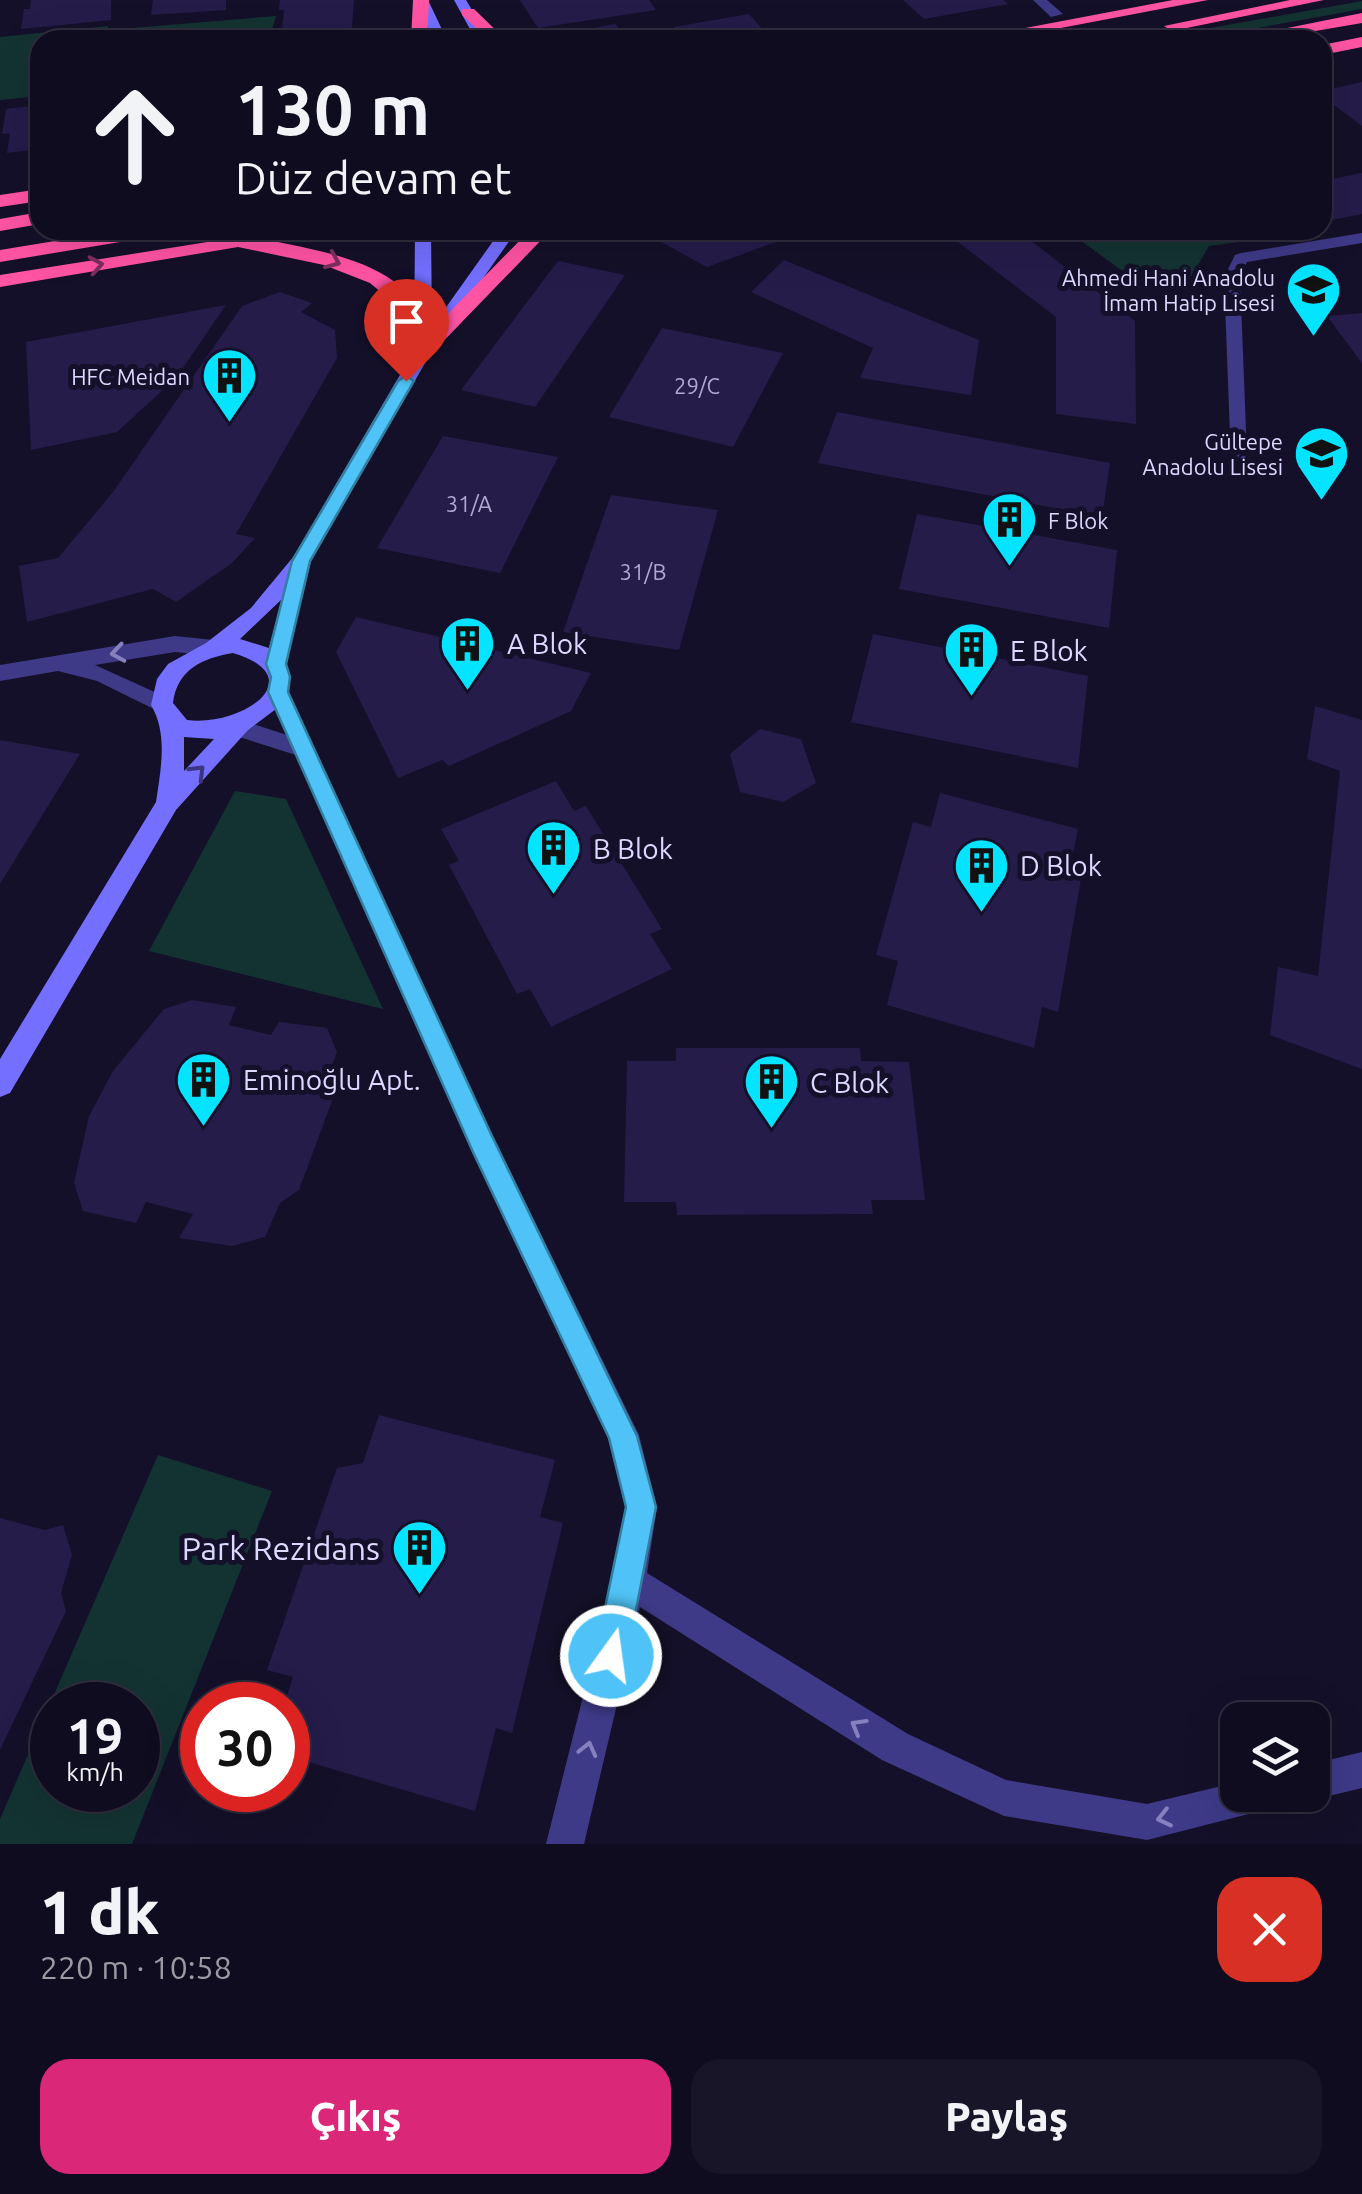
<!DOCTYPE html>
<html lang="tr">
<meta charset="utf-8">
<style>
:root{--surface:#0f0c1f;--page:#181528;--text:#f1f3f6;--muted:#9b9ba4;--line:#2f2c3d;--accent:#db2777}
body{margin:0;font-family:Ubuntu,sans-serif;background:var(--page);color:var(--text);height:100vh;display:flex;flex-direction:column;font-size:38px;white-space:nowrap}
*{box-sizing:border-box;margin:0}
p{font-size:32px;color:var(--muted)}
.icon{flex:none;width:55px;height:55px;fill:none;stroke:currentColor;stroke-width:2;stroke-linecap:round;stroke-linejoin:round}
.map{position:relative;height:1844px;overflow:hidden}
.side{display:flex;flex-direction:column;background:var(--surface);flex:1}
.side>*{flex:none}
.hud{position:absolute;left:30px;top:30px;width:1302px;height:210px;border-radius:30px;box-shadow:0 10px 40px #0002,0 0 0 2px var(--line);background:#0f0c1f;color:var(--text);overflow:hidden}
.controls{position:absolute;left:1220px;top:1702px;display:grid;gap:20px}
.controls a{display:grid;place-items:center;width:110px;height:110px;border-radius:20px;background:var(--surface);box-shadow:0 10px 40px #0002,0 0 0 2px var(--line);font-size:50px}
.speed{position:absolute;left:30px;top:1682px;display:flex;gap:20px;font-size:50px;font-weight:700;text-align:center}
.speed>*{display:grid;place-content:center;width:130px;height:130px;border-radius:50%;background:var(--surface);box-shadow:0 10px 40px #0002,0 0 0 2px var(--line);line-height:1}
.speed small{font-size:25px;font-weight:400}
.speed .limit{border:15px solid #d22;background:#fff;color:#111}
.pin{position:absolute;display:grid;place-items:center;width:85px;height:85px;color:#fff;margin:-102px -42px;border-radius:50% 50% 50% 0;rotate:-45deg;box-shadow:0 0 10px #0007}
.pin .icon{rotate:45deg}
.me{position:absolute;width:110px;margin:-55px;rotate:14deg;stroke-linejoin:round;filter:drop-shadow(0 0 8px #0008)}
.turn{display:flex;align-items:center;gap:35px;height:210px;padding:0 40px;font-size:45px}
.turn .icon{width:130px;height:130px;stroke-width:2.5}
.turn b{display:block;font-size:70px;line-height:85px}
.round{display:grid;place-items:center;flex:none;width:105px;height:105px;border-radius:30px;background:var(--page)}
.headline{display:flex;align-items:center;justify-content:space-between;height:170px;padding:0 40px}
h1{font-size:60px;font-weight:800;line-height:75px}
.action{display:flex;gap:20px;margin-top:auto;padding:20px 40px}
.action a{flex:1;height:115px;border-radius:30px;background:var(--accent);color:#fff;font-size:40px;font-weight:800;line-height:115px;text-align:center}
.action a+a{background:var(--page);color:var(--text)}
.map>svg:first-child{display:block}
</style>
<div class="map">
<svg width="1362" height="1844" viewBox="0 0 1362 1844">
<rect width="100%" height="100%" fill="#141029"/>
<path fill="#133332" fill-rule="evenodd" d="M1362,1v8l-170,31h-49z
M276,16l-7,24h-138l1,-12z
M108,26l-1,14h-67v56l-40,4v-63z
M1066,230h229l4,4 -90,12 -21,36 -42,6z
M235,791l51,8 97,210 -234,-58z
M158,1455l114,36 -140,353h-132v-25zM52,1705h86v85h-86z"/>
<path fill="#251c4a" d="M31,0h80v20l-90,9 3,-20h6z
M153,0h73v10l-75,5z
M280,0h74l-3,40h-70l3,-30h-5z
M520,0h129l7,10 -118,18z
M903,0h100l5,4 -84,15z
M749,14l23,26h-87l-11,-13z
M615,24l15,16 -87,-3z
M1362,82v44l-40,-30v-5z
M40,105v44l-33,4 3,-20 -8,1 4,-25z
M1362,173v41l-40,8v-41z
M639,230h186v2l-49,10 -69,25z
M942,230h75l118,91 1,103 -80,-10v-97z
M784,260l195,80 -8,55 -111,-17 13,-30 -122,-56z
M558,261l67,14 -90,132 -74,-17z
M280,292l32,11 -11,9 34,18 2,28 -101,176 19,4 -23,25 -56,39 -23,-13 -126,33 -8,-56 39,-8 55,-66 129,-186z
M226,305l-50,73 -59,54 -86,18 -5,-108z
M1362,313v50l-35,-47z
M662,328l121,25 -50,94 -124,-30z
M837,412l273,51 -8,54 -284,-54z
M443,436l115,21 -58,116 -123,-25z
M611,495l107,15 -39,140 -116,-18z
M917,514l200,36 -8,78 -210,-39z
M356,617l235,56 -20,38 -122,55 -7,-6 -44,18 -62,-126z
M873,634l215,42 -10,92 -227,-46z
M1315,706l47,14v349l-92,-34 8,-68 40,9 22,-205 -33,-12z
M760,729l41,10 15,44 -33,19 -43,-10 -10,-38z
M0,740l80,14 -80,130z
M556,781l18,30 12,-5 76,123 -12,5 22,35 -121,58 -21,-38 -13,5 -68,-129 10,-4 -18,-32z
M940,793l138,36 -8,41 12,3 -24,139 -16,-5 -8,41 -147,-43 11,-44 -22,-6 37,-133 18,5z
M192,1000l44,7 -7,18 42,10 8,-13 48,6 10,24 -9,23 4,26 -33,89 -19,13 -15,34 -33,9 -53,-8 14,-24 -47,-12 -10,21 -53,-12 -9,-28 15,-67 24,-45 51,-62z
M676,1048h184l1,13 48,1 16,138h-54l2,14 -196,1 -1,-13h-52l3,-141h49z
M379,1415l176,45 -15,57 23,6 -51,210 -16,-5 -21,83 -187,-55v-51h-4l9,-28 -26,-7 70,-202 26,-5z
M0,1518l45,12 18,-5 9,30 -11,38 5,18 -66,139z"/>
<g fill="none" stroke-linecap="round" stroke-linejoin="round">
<path fill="#3e3a88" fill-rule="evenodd" d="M1033,0h14l16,14 -12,3z
M1362,233v10l-115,19 -7,15 7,179 -9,6 -7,-2 -7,-183 11,-22 6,-2z
M175,636l39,4 11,8 -11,8 -39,-4 -80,13 75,34 3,6 -3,6 -8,2 -65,-32 -39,-10 -58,10v-16z
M278,684l11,8 203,442 147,301 18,72 -10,66 261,161 98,46 141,24 91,-22v13h39l-5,13 -125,32 -143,-24 -122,-56 -242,-153 -56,237h-38l66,-263 13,-74 -17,-69 -136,-286 -176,-397 -66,-21 -3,-6 11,-9 49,16 -20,-43z
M1362,1752v36l-50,12 -12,-5h12v-31z"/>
<path fill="#746fff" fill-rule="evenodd" d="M416,0h12l19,40h-14z
M454,0h12l24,40h-14z
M415,230h16l1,97 69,-97h16l-85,121 -121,210 -25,104 4,18 -10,23 -32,24 -72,80 -166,283 -10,4v-38l156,-257c5,-34 12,-68 -5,-97l6,-26 11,-15 38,-21 45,-35 43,-52 120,-205zM282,599l-13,49 -29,-9zM233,653c80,24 10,74 -46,67l-14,-17c4,-33 29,-45 60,-50zM184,737l30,2 -30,32z"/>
<path fill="#ff53a4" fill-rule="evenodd" d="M413,0h16l-2,40h-16z
M1173,0h35l-210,40h-36z
M1290,0h34l-152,31 -8,-5z
M462,9h12l32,31h-17l-27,-25z
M1362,13v10l-99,17h-36z
M1362,37v10l-40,8v-10z
M40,189v12l-40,6v-12z
M40,212v12l-40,7v-12z
M122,230h44l-10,6 -156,26v-12z
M283,230h60l-10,6 -55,6c57,12 136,25 151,91l101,-103h21l-121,125 -7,2 -10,-6 -12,-42 -31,-26 -46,-18 -86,-18 -238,40v-12z"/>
</g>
<defs><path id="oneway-chevron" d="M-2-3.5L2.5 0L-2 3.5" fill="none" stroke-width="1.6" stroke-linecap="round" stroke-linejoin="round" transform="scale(2.5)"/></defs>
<g stroke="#7e2e60">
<use href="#oneway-chevron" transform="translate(333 261) rotate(23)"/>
<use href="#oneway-chevron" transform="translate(96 265) rotate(-10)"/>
</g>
<g stroke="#8681be">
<use href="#oneway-chevron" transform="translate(118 653) rotate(171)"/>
<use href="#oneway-chevron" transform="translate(858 1726) rotate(-150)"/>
<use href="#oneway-chevron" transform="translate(588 1749) rotate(-76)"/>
<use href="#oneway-chevron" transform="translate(1164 1818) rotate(167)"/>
</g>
<use stroke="#3a367f" href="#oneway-chevron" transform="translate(198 772) rotate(-45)"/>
<path fill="#4fc3f7" stroke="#337fa1" stroke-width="2.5" d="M406,376l8,5 -104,180 -24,103 4,13 -2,15 203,442 146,302 19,71 -29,149 -5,11 -11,5 -11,-5 -5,-11 31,-149 -17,-69 -136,-286 -205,-460 3,-15 -5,-13 26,-103 106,-180z"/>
<defs>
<symbol id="school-pin" viewBox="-11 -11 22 30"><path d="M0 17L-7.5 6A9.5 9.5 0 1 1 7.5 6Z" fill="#04e3ff" stroke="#141029"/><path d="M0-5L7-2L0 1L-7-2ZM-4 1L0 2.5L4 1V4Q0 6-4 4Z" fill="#111"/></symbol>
<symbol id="building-pin" viewBox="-11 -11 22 30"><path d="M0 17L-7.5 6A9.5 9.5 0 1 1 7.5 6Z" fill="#04e3ff" stroke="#141029"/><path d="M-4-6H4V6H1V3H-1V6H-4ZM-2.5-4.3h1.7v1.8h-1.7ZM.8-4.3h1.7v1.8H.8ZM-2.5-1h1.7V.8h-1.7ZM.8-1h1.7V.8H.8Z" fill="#111"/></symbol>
</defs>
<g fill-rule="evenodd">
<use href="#school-pin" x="1282" y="258" width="63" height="86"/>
<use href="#building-pin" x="198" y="344" width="63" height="86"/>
<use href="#school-pin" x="1290" y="422" width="63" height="86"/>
<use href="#building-pin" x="978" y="488" width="63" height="86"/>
<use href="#building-pin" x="436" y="612" width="63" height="86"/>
<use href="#building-pin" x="940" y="618" width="63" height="86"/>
<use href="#building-pin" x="522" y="816" width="63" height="86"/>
<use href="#building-pin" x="950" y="834" width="63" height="86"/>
<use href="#building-pin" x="172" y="1048" width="63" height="86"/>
<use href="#building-pin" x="740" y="1050" width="63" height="86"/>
<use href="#building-pin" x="388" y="1516" width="63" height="86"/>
</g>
<g text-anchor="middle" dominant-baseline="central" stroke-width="10" stroke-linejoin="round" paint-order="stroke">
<g font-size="22" fill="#ddd8ff" stroke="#141029" text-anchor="end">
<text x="1275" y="277">Ahmedi Hani Anadolu<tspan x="1275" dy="25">İmam Hatip Lisesi</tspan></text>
<text x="190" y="376">HFC Meidan</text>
<text x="1283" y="441">Gültepe<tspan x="1283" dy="25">Anadolu Lisesi</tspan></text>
<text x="1048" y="520" text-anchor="start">F Blok</text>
</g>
<g font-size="22" fill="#afa9d2">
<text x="697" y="385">29/C</text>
<text x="469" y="503">31/A</text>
<text x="643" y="571">31/B</text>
</g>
<g font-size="28" fill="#ddd8ff" stroke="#141029" text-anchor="start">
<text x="507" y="643">A Blok</text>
<text x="1010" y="650">E Blok</text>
<text x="593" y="848">B Blok</text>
<text x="1020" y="865">D Blok</text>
<text x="243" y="1079">Eminoğlu Apt.</text>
<text x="810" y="1082">C Blok</text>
</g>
<g font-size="32" fill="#ddd8ff" stroke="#141029" text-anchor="end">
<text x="380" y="1548">Park Rezidans</text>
</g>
</g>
</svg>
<div class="controls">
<a><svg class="icon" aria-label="layers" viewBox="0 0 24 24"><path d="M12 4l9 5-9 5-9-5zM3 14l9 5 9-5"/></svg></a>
</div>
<div class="speed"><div>19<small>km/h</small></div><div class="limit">30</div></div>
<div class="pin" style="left:406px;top:381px;background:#d93025"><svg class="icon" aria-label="arrive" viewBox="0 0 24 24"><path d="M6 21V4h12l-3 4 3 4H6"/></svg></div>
<svg class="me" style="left:611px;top:1656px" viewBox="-20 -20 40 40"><circle r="17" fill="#4fc3f7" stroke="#fff" stroke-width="3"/><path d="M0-11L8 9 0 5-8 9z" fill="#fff"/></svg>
<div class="hud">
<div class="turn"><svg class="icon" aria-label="ahead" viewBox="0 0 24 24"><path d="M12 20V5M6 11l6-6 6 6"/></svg><div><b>130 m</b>Düz devam et</div></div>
</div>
</div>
<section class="side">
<div class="headline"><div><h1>1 dk</h1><p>220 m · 10:58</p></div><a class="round" style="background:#d93025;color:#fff"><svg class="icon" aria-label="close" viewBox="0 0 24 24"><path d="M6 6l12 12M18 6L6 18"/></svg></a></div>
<div class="action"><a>Çıkış</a><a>Paylaş</a></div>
</section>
